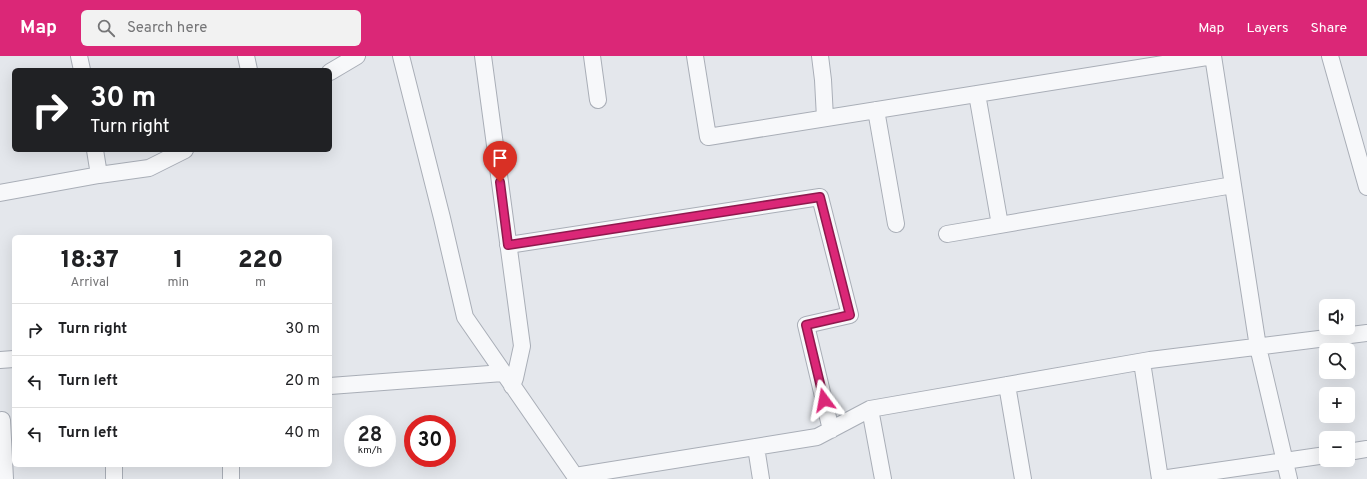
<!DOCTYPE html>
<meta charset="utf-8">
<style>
:root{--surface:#fff;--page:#f2f2f2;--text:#202124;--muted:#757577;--line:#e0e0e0;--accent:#db2777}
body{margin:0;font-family:Overpass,sans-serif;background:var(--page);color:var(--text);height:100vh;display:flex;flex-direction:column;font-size:15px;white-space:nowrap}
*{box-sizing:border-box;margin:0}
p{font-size:13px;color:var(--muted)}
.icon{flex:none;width:22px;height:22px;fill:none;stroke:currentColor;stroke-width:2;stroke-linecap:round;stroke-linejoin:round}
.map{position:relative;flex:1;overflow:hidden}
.side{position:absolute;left:12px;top:179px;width:320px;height:232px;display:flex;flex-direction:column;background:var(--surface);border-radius:6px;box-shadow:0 4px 16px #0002}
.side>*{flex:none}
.guide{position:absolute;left:12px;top:12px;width:320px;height:84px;border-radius:6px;box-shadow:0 4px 16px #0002;background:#202124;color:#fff;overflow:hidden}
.tools{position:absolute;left:1319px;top:243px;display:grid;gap:8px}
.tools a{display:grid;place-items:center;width:36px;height:36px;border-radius:6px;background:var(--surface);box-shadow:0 4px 16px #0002;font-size:20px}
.speed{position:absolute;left:344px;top:359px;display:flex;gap:8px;font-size:20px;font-weight:700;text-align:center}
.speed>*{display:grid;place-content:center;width:52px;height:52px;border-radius:50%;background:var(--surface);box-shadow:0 4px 16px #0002;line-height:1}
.speed small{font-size:10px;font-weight:400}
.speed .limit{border:6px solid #d22;background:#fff;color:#111}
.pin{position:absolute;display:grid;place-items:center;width:34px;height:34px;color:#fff;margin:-41px -17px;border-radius:50% 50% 50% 0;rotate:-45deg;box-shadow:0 0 4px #0007}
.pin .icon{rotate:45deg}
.me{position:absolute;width:44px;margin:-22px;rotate:347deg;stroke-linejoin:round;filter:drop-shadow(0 0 3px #0008)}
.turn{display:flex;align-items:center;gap:14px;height:84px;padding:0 12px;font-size:18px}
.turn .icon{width:52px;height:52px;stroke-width:2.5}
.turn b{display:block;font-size:28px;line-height:34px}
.eta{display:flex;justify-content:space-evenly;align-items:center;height:68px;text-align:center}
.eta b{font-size:24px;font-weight:800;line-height:28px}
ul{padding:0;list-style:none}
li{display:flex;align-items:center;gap:12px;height:52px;padding:0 12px;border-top:1px solid var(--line)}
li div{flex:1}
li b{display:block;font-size:15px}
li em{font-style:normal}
header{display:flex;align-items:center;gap:24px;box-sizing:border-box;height:56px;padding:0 20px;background:var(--accent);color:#fff}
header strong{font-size:19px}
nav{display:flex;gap:22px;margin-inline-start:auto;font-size:14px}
.search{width:280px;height:36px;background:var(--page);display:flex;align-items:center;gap:10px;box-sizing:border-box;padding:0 14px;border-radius:6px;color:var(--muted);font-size:15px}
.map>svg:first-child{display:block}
</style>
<header>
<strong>Map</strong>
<div class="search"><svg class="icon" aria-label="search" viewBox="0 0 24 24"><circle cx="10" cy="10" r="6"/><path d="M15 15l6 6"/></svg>Search here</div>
<nav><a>Map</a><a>Layers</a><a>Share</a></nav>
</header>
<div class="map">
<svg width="1367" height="423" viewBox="0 0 1367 423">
<rect width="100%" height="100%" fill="#e4e7ec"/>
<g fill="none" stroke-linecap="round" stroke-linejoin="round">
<defs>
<path id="street" d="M79,0l3,14
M246,0l3,14
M401,0l41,162 23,99 110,159 242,-39 53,-28 280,-49 217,-27
M483,0l39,290 -7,32 -3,8
M592,0l6,44
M695,0l13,81 505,-81
M820,0l3,24 2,38
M1213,0l45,291 31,132
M1330,0l37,131
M330,16l27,-16
M977,38l23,131
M876,54l20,114
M95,94l4,25
M0,137l99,-18 50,-7 36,-18
M947,178l286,-49
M508,189l312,-48 30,118 -44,10 25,105
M0,304l14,-1
M1142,306l18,117
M1007,329l16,94
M330,330l173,-13
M870,353l13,70
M2,364l3,59
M756,391l5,32
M1348,396l19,-3
M114,409v14
M231,409v14
M1161,423l165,-24"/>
</defs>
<use href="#street" stroke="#a9aeb7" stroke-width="18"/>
<use href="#street" stroke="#f7f8fa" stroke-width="16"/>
</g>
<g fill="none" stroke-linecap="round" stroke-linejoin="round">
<defs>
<path id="route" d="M500,126l8,63 312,-48 30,118 -44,10 18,75"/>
</defs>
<use href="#route" stroke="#8e194d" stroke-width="10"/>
<use href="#route" stroke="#db2777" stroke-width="7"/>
</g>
</svg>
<div class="tools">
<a><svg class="icon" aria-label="sound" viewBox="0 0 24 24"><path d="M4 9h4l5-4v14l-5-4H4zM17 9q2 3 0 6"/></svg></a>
<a><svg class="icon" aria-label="search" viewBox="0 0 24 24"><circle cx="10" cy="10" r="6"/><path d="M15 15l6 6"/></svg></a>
<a>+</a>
<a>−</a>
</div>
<div class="speed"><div>28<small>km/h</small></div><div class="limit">30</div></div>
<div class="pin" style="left:500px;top:126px;background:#d93025"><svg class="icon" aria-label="arrive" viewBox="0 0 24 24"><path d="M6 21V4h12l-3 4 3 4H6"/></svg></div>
<svg class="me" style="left:824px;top:344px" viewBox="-20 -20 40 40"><path d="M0-17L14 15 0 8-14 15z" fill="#db2777" stroke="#fff" stroke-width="4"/></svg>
<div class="guide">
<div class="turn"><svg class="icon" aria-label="right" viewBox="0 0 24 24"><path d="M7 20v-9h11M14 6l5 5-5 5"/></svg><div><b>30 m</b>Turn right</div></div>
</div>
<section class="side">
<div class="eta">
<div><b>18:37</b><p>Arrival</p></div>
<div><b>1</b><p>min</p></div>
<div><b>220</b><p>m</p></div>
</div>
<ul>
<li><svg class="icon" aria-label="right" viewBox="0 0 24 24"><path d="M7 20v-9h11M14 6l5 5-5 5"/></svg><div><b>Turn right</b></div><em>30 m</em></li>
<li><svg class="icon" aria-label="left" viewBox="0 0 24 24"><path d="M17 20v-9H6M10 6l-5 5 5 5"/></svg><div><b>Turn left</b></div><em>20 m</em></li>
<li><svg class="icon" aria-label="left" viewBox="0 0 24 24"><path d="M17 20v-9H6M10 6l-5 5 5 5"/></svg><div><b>Turn left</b></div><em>40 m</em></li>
</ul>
</section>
</div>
